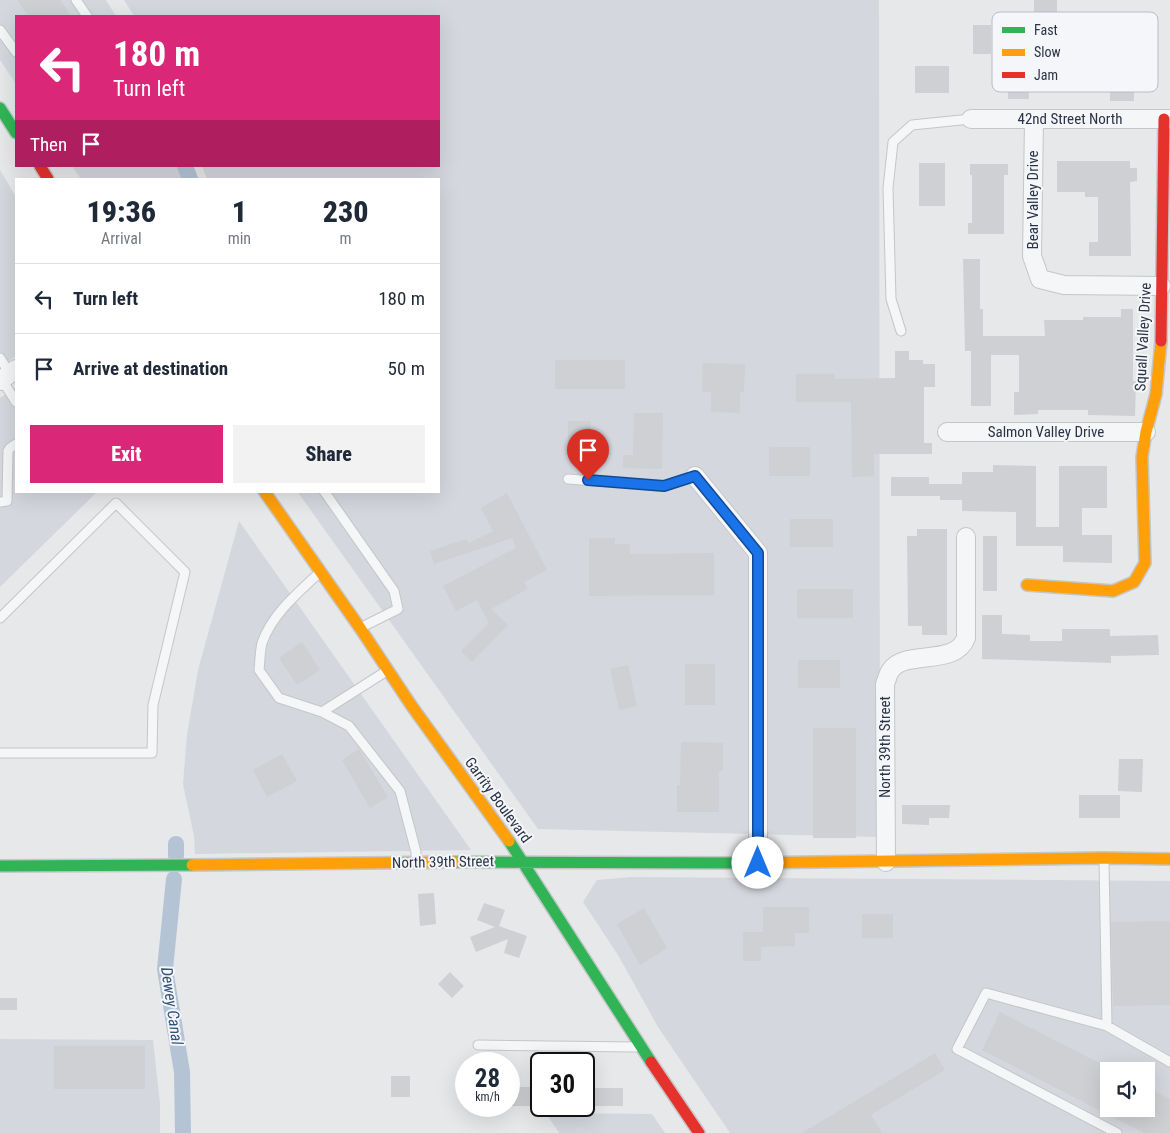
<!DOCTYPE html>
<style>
:root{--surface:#fff;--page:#f2f2f3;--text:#1f2937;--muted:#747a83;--line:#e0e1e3;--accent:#db2777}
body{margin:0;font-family:"Roboto Condensed",sans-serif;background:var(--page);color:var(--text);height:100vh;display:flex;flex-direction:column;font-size:19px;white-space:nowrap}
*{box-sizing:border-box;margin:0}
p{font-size:16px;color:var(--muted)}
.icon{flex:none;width:28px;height:28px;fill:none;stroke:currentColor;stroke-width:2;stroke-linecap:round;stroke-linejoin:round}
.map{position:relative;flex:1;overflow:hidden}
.panel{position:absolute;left:15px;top:178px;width:425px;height:315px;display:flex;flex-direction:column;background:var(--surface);border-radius:0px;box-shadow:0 5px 20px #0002}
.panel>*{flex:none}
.banner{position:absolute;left:15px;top:15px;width:425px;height:152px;border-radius:0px;box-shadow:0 5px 20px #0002;background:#db2777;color:#fff;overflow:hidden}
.fabs{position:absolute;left:1100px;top:1062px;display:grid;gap:10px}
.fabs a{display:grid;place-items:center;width:55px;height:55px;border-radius:0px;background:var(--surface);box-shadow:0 5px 20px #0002;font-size:25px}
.speed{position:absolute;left:455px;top:1052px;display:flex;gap:10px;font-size:25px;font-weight:700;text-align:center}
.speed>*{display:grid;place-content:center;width:65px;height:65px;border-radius:50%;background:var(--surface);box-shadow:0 5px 20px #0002;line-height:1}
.speed small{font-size:12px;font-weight:400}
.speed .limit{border:2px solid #111;border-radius:8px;background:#fff;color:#111}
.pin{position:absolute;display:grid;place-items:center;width:42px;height:42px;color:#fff;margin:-51px -21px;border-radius:50% 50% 50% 0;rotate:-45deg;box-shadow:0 0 5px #0007}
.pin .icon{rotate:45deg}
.me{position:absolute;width:55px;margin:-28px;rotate:0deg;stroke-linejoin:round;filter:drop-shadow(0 0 4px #0008)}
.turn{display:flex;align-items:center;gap:18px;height:105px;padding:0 15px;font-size:22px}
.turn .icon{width:65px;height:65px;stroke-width:2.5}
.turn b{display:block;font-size:35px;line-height:42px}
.then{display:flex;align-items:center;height:48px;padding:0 15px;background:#0003;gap:10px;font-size:19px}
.eta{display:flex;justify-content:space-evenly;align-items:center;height:85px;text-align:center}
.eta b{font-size:30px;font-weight:800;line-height:35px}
.cta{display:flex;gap:10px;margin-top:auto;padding:10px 15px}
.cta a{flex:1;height:58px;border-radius:0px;background:var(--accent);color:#fff;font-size:20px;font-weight:800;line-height:58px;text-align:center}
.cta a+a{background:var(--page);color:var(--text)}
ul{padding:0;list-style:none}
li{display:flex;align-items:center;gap:15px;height:70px;padding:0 15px;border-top:1px solid var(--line)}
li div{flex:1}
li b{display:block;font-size:19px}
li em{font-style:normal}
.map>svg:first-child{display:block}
</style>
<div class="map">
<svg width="1170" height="1133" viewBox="0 0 1170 1133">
<rect width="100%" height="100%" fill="#e6e8ea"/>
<path fill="#d4d7dd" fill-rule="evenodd" d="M0,0h106l10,16h-100v68l-16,-24z
M124,0h755l1,837 -342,-8 -241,-338h142v-312h-232l-5,-13h237v-150h-305z
M72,166h107l6,13h-104z
M0,170l16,27v159l-16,11z
M16,387v104h82l-98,96v-189z
M239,521l232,329 -276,4 -1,-18 -11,-52 4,-49 11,-65z
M631,877l539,4v252h-440l-72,-106 -40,-72 -35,-53 14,-22zM1109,1071h37v38h-37z
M0,1039l153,1 7,64v29h-160z
M546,1113l106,1 13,19h-106z"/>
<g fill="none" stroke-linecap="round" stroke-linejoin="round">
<path stroke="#b4c4d5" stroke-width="16" d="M185,166l5,13
M176,844v12
M174,879l-9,90 17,103 1,61"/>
</g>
<path fill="#ced0d3" d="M17,0h43l11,16h-43z
M1034,0h23v18h-23z
M1085,21l21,1 -1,26h29v53h-24v-12h-14v-26h-19l1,-14 6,1z
M973,25h18v29h-18z
M915,66h34v27h-34z
M1008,66h21v33h-21z
M1057,161h73v7h7v13l-7,1 1,74h-42v-14h9v-45h-13v-5h-28z
M919,163h26v43h-26z
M970,164h38v11h-4v59h-36v-11h4v-48h-2z
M963,259h17v50h3v27h62l-1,-16h39v-3h38v-8h12v72h3l-1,35 -47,-1v-5h-50v4l-24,1v-23h5v-37h-28v51h-20v-55h-6z
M895,351h14v9h14v4h12v23h-11v56h8v11h-58v22l-22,1 -1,-75h-55v-28h39v5l60,-1z
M555,360h70v29h-70z
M703,363l42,1 -1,28h-4v21l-29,-1v-20h-9z
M634,413h29l-1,56 -39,-1v-13h10z
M568,421h23v35h-23z
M769,447h41v29h-41z
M993,465l43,1v61h23v-61h48v42h-25v27h30v28l-49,-1v-16h-47v-34l-54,-1v-11h-22v-4h-49v-19h38v7h33v-12h31z
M507,493l40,77 -23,12 4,7 -37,20 17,16 -36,37 -11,-11 28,-28 -12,-23 -21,11 -13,-25 73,-38 -4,-10 -78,26 -4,-13 36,-12 3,4 24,-12 -12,-23z
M790,519h43v28h-43z
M917,529h30v106h-25v-9h-14l-1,-90h10z
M983,536h14v55h-14z
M589,538h26v6h15v10l84,-1v42l-125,1z
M797,589h56v29h-56z
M982,615h20v19l28,1v6h32v-12h48v7l48,-1 1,20 -48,1v7l-129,-4z
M302,642l18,28 -23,15 -18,-27z
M798,660h42v28h-42z
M685,664h30v41h-30z
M628,665l9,41 -18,4 -9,-41z
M813,728h43v110h-43z
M681,742l42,1v28h-4v41h-42v-27h3z
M359,749l29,48 -18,11 -28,-48z
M282,754l15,27 -30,16 -14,-27z
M1119,759h24l-1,33 -24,-1z
M1079,795h41v23h-41z
M902,805h48l-1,13h-20v7l-27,-1z
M434,893l2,31 -16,2 -2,-32z
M484,903l21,7 -6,16 28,10 -8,22 -15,-5 4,-14 -32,13 -6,-15 25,-10 -18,-7z
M763,907h46v26h-14v13l-34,1v14h-18v-29h20z
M644,908l23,40 -27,17 -23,-41z
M862,914h31v24h-31z
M1170,921v84l-57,1 -2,-84z
M450,972l14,14 -12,12 -14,-14z
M0,998h17v12h-17z
M1000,1012l115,59h-6v38h37v-22l24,12v34h-26l-162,-83z
M54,1046h91v43h-91z
M935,1053l10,17 -74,45 11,18h-80z
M391,1076h19v21h-19z
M509,1087h32v19h-32z
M584,1088h39v18h-39z"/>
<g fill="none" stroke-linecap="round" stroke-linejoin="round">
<defs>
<path id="lane" d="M76,0l11,16
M0,30l16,22
M901,331l-10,-32 -3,-111 5,-46 19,-17 59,-6
M0,358l10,16
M2,380l14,22
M568,479l96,7 31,-10
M324,491l70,100 4,18 -36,18
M0,502l7,-1 1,-50 2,-3 6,-4
M319,573c-21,20 -47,41 -57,70 -2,8 -2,18 -3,27l20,28 43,14 27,14 51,65 16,61v8
M0,618l116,-115 69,69 -32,133 -1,48h-152
M322,712l63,-40
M1104,861l3,165
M478,1045l158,2
M1117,1133l-160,-84 29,-56 121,33 63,36"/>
<path id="street" d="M971,119h199
M1034,120l-2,136 8,23 24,6 97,1
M0,381l16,-12
M947,432h199
M695,476l63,77v310
M886,862l-1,-178c2,-4 3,-11 6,-14 15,-21 64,-3 75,-32v-101"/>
<path id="fast" d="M0,108l16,25
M509,841l142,221
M455,862l291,1
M0,866l192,-1"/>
<path id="slow" d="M264,491l96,137 51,77 98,136
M1027,585l86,6 21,-9 11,-19 -3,-106 4,-25 10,-38 5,-53
M746,863l358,-5 66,1
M192,865l263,-3"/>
<path id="jam" d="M40,166l8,13
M1161,341l3,-222
M651,1062l48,71"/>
</defs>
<use href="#lane" stroke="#c4c6c8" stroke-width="11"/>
<use href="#street" stroke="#c4c6c8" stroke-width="20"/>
<use href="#fast" stroke="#c4c6c8" stroke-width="14"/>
<use href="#slow" stroke="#c4c6c8" stroke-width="14"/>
<use href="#jam" stroke="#c4c6c8" stroke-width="14"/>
<use href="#lane" stroke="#f5f6f7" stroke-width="9"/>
<use href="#street" stroke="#f5f6f7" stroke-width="18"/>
<use href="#fast" stroke="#30b455" stroke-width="11"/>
<use href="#slow" stroke="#ff9f0a" stroke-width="11"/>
<use href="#jam" stroke="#e5322d" stroke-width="11"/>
</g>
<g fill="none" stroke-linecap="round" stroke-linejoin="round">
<defs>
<path id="route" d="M588,480l76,6 31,-10 63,77v310"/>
</defs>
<use href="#route" stroke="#114b97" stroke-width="12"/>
<use href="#route" stroke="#1a73e8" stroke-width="9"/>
</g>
<g text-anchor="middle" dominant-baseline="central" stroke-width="4" stroke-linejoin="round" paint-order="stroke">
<g font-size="15" fill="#2b3445" stroke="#f4f6f9">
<text x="1070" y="119">42nd Street North</text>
<text transform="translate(1033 200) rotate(-90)">Bear Valley Drive</text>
<text transform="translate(1143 337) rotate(-87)">Squall Valley Drive</text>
<text x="1046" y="432">Salmon Valley Drive</text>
<text transform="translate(885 747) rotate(-90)">North 39th Street</text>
<text transform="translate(498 800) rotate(54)">Garrity Boulevard</text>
<text transform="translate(443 862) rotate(-1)">North 39th Street</text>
</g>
<g font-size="16" font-style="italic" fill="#34527a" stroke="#f4f6f9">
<text transform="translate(172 1006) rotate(82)">Dewey Canal</text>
</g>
</g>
<rect x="992" y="12" width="166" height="80" rx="8" fill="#f4f6f9" stroke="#b8bcc3" stroke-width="1"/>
<rect x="1002" y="27" width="23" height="6" fill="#30b455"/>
<rect x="1002" y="49" width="23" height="7" fill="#ff9f0a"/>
<rect x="1002" y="72" width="23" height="6" fill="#e5322d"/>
<g font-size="14" fill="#2b3445">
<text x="1034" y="35">Fast</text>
<text x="1034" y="57">Slow</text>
<text x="1034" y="80">Jam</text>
</g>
</svg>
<div class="fabs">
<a><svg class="icon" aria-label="sound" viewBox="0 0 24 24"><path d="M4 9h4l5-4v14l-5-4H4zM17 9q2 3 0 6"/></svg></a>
</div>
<div class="speed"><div>28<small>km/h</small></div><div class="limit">30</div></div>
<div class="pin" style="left:588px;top:480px;background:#d93025"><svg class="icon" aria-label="arrive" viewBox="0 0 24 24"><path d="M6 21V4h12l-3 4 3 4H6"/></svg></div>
<svg class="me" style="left:758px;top:863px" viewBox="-20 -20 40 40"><circle r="19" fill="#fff"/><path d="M0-13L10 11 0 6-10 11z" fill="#1a73e8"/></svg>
<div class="banner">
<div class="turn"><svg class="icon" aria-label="left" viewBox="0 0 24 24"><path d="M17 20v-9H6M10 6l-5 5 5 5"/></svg><div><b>180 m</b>Turn left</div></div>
<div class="then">Then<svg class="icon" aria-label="arrive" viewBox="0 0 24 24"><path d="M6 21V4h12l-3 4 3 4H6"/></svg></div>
</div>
<section class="panel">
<div class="eta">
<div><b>19:36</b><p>Arrival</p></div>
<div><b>1</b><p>min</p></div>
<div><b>230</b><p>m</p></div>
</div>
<ul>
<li><svg class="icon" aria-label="left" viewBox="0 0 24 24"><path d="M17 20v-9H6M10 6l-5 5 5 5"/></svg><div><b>Turn left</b></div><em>180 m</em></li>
<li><svg class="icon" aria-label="arrive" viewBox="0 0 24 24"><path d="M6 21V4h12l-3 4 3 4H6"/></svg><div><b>Arrive at destination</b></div><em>50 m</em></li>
</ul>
<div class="cta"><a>Exit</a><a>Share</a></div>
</section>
</div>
